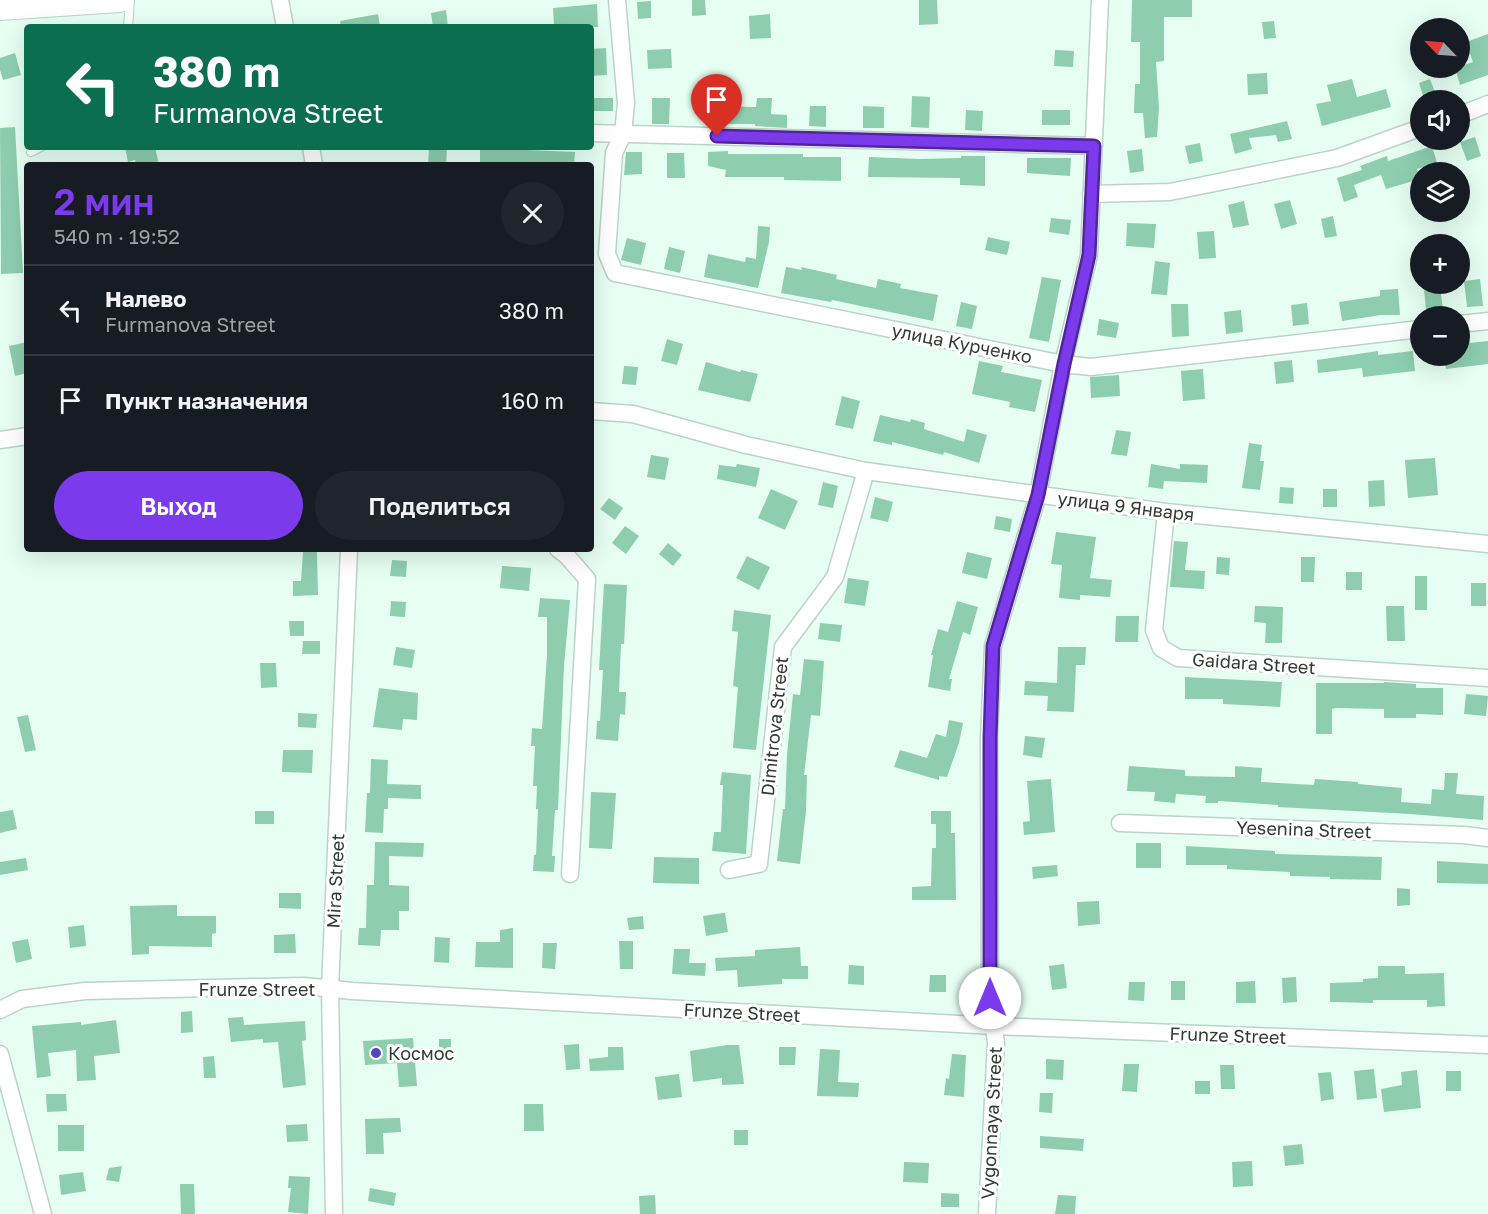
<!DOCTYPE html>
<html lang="ru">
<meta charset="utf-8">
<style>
:root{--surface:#171b24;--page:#20242c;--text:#f1f3f6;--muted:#9ea1a6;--line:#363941;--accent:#7c3aed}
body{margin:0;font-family:"Golos Text",sans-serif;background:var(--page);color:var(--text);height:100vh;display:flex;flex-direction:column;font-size:22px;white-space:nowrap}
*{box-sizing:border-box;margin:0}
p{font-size:20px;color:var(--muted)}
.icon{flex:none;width:33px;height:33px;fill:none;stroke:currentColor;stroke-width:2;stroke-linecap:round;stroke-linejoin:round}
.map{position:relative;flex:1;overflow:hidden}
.drawer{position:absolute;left:24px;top:162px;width:570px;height:390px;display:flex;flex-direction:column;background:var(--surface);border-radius:6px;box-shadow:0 6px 24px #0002}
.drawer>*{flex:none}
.banner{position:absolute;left:24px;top:24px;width:570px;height:126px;border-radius:6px;box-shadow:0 6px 24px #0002;background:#0b6e4f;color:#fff;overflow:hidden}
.needle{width:39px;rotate:295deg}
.buttons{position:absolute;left:1410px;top:18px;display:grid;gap:12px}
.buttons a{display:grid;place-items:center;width:60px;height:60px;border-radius:50%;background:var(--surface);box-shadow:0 6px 24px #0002;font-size:30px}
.pin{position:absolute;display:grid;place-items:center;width:51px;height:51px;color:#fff;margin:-62px -26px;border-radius:50% 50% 50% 0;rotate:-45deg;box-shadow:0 0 6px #0007}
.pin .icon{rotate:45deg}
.me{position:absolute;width:66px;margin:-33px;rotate:0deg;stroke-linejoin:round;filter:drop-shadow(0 0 4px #0008)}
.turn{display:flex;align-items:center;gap:21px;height:126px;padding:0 30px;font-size:27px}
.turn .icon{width:78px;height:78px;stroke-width:2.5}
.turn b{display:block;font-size:42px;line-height:51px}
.round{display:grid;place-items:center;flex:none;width:63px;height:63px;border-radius:32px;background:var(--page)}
.head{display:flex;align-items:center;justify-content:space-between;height:102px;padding:0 30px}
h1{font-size:36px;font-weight:600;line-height:45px;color:var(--accent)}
.button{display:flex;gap:12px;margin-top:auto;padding:12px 30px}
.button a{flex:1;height:69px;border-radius:36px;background:var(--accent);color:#fff;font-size:24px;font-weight:600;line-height:69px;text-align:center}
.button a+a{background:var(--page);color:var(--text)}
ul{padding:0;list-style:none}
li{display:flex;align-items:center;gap:18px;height:90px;padding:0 30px;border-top:2px solid var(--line)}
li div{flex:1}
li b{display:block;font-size:22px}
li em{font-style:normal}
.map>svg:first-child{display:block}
</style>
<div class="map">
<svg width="1488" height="1214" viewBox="0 0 1488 1214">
<rect width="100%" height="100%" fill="#e6fff2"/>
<path fill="#8eceaf" d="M692,0h13l1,15 -14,1z
M919,0h18l1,24 -19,1z
M1132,0h60v17h-28v44l-8,1 3,46 -2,29 -12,1 -2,-25h-9l1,-29h5v-42h-9z
M651,1v17l-13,1 -1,-17z
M597,4l1,23h-23v-2l-21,1 -1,-18z
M446,10l2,17h-15l-2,-14z
M378,14l2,13h-39l-1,-6z
M770,14l1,24 -21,1 -1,-23z
M1274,21l2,17 -12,1 -2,-17z
M1488,34v41l-28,10 -5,-17 18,-6 -7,-20z
M606,48l1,27 -16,1v-27z
M671,49l1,19 -24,1 -1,-19z
M1055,50l19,1 -1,16 -19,-1z
M15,53l6,22 -18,5 -3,-10v-12z
M1267,73l1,21 -20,1 -1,-21z
M1352,79l5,18 29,-8 5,18 -69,19 -6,-22 15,-3 -4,-16z
M1430,79l6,16 -12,4 -5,-16z
M912,96l18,1 -1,31 -18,-1z
M592,98h21v13h-21z
M652,98h18l-1,26h-17z
M757,98h15l-1,16 16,1v13l-32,-2v-2h-44l1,-18 44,1z
M810,106h16v21l-17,-1z
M863,106l21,1v21h-21z
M966,110l17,1 -1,20 -17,-1z
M1042,110h28v15h-28z
M1287,121l5,18 -14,3 -2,-7 -27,3 3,11 -17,5 -5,-20z
M15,127l8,146 -22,1 -1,-146z
M1475,137l6,19 -14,5 -7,-19z
M1200,143l3,18 -14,3 -4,-18z
M1432,146l5,17 -20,6 3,10 -34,10 -5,-14 -27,10 4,12 -14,5 -7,-24 25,-8 -2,-4 27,-10 1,5z
M125,147h30l4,18h-23l-1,-5 -7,2z
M429,148l18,1 -1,16h-18z
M480,148l95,4 -1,13h-94z
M1142,149l2,22 -14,2 -3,-22z
M728,151v3h75v3h38v24l-57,-1v-3h-59l1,-7 -18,-4v-14z
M626,152h16v22l-18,1z
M667,153h17l1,25h-18z
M961,156h24v30l-25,-1v-7l-92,-1 1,-20 52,2 40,-1z
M1027,158h44l-1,18 -43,-3z
M1290,200l7,24 -16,5 -7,-25z
M1244,201l5,24 -16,3 -5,-23z
M1333,216l4,20 -12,2 -4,-19z
M1051,218l20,2 -2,15 -20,-3z
M1127,223l29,1 -2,24 -28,-2z
M758,226l12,1 -1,15 -11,46 -54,-11 4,-23 37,8 1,-5 10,2z
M1214,231l2,27 -17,1 -2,-27z
M988,237l22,5 -3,13 -22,-5z
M627,238l19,5 -5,22 -20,-5z
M669,247l16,4 -5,22 -16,-4z
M1155,261l15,2 -3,32 -16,-1z
M786,267l16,3 -1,-3 36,8 -1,4 40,9 2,-9 23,5 -1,4 38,7 -5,26 -101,-21 -1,2 -50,-9z
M1042,277l19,3 -12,62 -20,-4z
M1480,279l3,27 -16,1 -3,-26z
M1440,287l3,22 -17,1 -2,-21z
M1398,289l2,26h-19l-39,6 -3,-19 41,-6v-6z
M961,302l16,4 -5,23 -16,-3z
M1307,303l2,21 -16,2 -2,-21z
M1171,304h17l1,32 -17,1z
M1241,310l2,22 -17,2 -2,-22z
M1099,319l20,4 -3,15 -19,-3z
M667,339l16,5 -6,21 -16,-4z
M1488,341v23l-42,5 -2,-13h16v-12z
M27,342v31l-12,3 -6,-30z
M1378,351v4l35,-4 2,20 -52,6 -1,-9 -44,5 -1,-13z
M1292,360l2,22 -18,2 -2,-22z
M979,361l24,5 -2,6 41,8 -7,32 -26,-5 1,-5 -38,-8z
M706,362l34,10 1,-2 17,4 -8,28 -52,-12z
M624,366l14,1 -2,18 -14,-1z
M1203,369l2,30 -22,2 -2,-30z
M1119,375l1,21 -29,2 -1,-21z
M842,396l18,5 -7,28 -18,-4z
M880,415l30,7 1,-3 14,4 -1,6 40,13 3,-13 20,6 -8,28 -35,-11 -1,3 -51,-13v3l-19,-4z
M1116,430l15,2 -4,24 -16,-2z
M1249,443l13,2 -2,16h4l-4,29 -18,-2z
M651,455l18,3 -4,22 -18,-3z
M1435,458l3,37 -30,3 -3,-38z
M737,464l23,4 -4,19 -39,-8 2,-14 17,2z
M1151,464l29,5v-5l28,1 -1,18 -43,-2 -1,8 -15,-2z
M1384,480l1,26 -16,1 -1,-26z
M823,482l15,4 -5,22 -15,-3z
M1280,487l14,1 -1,16 -14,-1z
M771,489l27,12 -13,29 -27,-12z
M1323,489h14v18h-14z
M875,497l18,5 -5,20 -18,-4z
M609,498l14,10 -8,12 -15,-11z
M996,516l16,3 -2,13 -16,-3z
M625,526l14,10 -13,18 -14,-11z
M1056,532l40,5 -6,41 22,2 -2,17 -30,-2v5l-21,-2 3,-33 -11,-1z
M1174,541l14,1 -3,28 20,1 -1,18 -34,-2z
M668,543l14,12 -9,11 -14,-12z
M303,552h14l1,43 -25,1v-15h8z
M967,552l25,6 -5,21 -25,-6z
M747,556l23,11 -11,23 -23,-12z
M1217,557l13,1 -1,17 -13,-1z
M1301,557h14l-1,25h-13z
M392,560l15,1 -1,16 -16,-1z
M502,566l29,2 -2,23 -29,-3z
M1346,572h16v18h-16z
M1415,576h12v34h-12z
M848,578l21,3 -4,25 -21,-3z
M1471,583h15v23h-15z
M604,584l23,1 -3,59h-3l-2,48h7l-1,23 -5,-1 -2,27 -22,-2 1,-18h3l3,-51h-4z
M540,598l30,2 -6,66 -6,144h-3l-3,46h3l-1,16 -21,-1 1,-16h2l2,-46h-2l1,-23h-4l2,-40h-4l1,-18 10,1 5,-74v-38h-9z
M391,601l15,1 -1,15 -15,-1z
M957,601l21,6 -8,28 -7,-3 -14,47h3l-2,12 -22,-4 5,-32h-2l7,-26 10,3z
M1255,606l28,1 -1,36h-17l1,-20 -12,-1z
M1386,606h18l1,35h-18z
M734,610l37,5 -15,135 -23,-2 5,-61 -5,-1 5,-54 -6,-1z
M1116,616h23l-1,26h-23z
M289,621h15v15h-14z
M820,623l22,2 -2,17 -22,-3z
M303,641h17v13h-18z
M396,647l19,3 -3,18 -19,-3z
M1058,647h28l-1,18h-9l-2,47 -27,-1 1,-15 -24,-1 1,-14 32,2z
M804,659l20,2 -4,55 -9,-1 -7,60h3l-1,36 -6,53 -23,-3 6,-52h2l2,-54 6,-61 7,1z
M260,663h16l1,24 -16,1z
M1185,677l97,5 -2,25 -57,-3v-5h-38z
M1384,682l32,2v4h27v27l-27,-1v4h-32v-9l-48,-1 -4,1v25h-16v-51h68z
M379,688l39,5 -1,27 -14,-1 -1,11 -29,-3z
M1466,694l22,2 -2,20 -22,-2z
M298,713l19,1 -1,14 -18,-1z
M28,715l8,35 -11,2 -8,-35z
M949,720l14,3 -4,20 -12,34 -8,-1v4l-45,-13 6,-17 27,8 9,-24 10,3z
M1025,736l20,2 -3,20 -19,-3z
M283,750h30l-1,23 -30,-1z
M371,759l17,1 -1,24 34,1v14l-33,-1v11h-4l-1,24 -18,-1 2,-39h3z
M1129,766l56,4v6l50,1v-11l27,2 -1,14 53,3 1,-6 43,3v2l44,4 -1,14 30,2 1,-15 12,1 1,-17h13l-2,21 28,2 -1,24 -73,-6 -132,-7v-2l-60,-4v2h-13l1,-7 -30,-2 -1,9 -21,-2 1,-9 -28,-1z
M722,772l29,3 -5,79 -34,-3 2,-19h7l2,-47h-3z
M1051,779l4,53 -31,3 -1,-13 7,-1 -3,-40z
M591,792l25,1 -4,56 -23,-1z
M13,810l4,19 -17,4v-21z
M255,811h19v13h-19z
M931,811h20v22h4l1,67h-44v-13l19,-1 1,-38h4v-24h-5z
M375,842l49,1 -1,14 -34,-1v29l20,1v25h-10v19h-18l-1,16 -22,-1 1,-17h7l1,-43h7z
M1136,843h25v25h-25z
M1186,846l89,5v3l107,3 -1,23 -51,-1v-2l-40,-1v-4l-63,-3v-4h-41z
M654,857l45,1v26l-46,-1z
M26,858l2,12 -28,5v-13z
M1437,861l51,3v20l-51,-1z
M1057,865l1,11 -25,3 -1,-12z
M1397,888l13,1v16l-13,1z
M279,893h22v16l-22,-1z
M1099,901l1,23 -22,2 -1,-24z
M177,905v11h39v17l-4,1v13l-63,-1v8l-17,1 -2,-49z
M723,913h2l3,19 -22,4 -3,-20z
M643,916l1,13 -15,1 -2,-12z
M84,925l2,21 -16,2 -2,-21z
M513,928v40l-38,-1 1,-25h24v-12z
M295,934l1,19h-22v-18z
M435,937l15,1 -1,25 -15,-1z
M28,939l4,20 -16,4 -4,-21z
M619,941h14v28h-13z
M543,943h14l-2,26 -13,-1z
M800,947l1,19h7v13h-26v5l-44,3 -1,-17 -21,1 -1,-13 40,-2v-6z
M674,949h16l-1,14h17l-1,13 -33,-2z
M1064,964l3,24 -15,2 -3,-24z
M849,965l15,1v19l-16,-1z
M1378,966h27v8l39,-1 1,33 -18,1v-7h-54v3l-43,-1v-19l33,-1v-3l15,-1z
M930,975h16v17h-17z
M1296,977l1,25 -14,1 -1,-25z
M1171,981h14v19h-14z
M1255,981l1,22h-20v-21z
M1129,982h16l-1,19 -16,-1z
M192,1011l1,21 -12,1v-21z
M243,1017l1,8 61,-4 1,19 -4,1 4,44 -23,3 -5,-46 -15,1v-4l-32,3 -3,-24z
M116,1020l4,33 -26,3 2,24 -19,1 -1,-31 -28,3 3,23 -14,2 -5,-52 49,-4v3z
M413,1038l4,48 -18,1 -2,-24 -32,2 -2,-24z
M439,1039h12v15l-12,1z
M579,1044l1,25 -14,1 -2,-25z
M727,1045h12l5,39 -22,1v-7l-29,4 -3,-31z
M608,1047h15l1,23 -34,1 -1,-12 19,-2z
M779,1047h17l-1,18h-16z
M820,1049l20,1 -2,32 21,1 -1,14 -41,-1z
M952,1054l14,1 -2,42 -20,-2 2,-17 3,1z
M214,1056l2,22h-12l-1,-21z
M1046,1059l18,1 -1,20 -17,-1z
M1124,1064h15l-2,28 -15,-1z
M1220,1065h14l1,24h-14z
M1374,1069l3,29 -20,2 -3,-29z
M1417,1070l4,38 -37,4 -3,-23 21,-4 -1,-13z
M1446,1071h15v20h-15z
M1331,1072l3,27 -13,2 -3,-28z
M679,1074l3,23 -24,3 -3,-23z
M1195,1081h15v13h-15z
M1040,1093h13l-1,20 -13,-1z
M46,1094h20l1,17 -20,1z
M524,1104h19l1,27h-20z
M400,1118l1,14 -18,1 1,21h-18l-1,-35z
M307,1124l1,17 -21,1 -1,-17z
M58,1125h26v26h-26z
M734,1130h14v15h-14z
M1040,1136l44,3 -1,12 -43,-3z
M1302,1144l2,20 -19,2 -2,-20z
M1252,1161l1,25 -20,1 -1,-25z
M904,1162l25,1 -1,20 -25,-1z
M122,1166l-3,16 -13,-2 3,-12z
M83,1172l3,19 -25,4 -2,-20z
M289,1176l21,1 -2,37 -20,-2 3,-24h-3z
M180,1184h14l1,30h-14z
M370,1188l26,5 -2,13 -26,-5z
M941,1193l18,1v13h-18z
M655,1195l1,19h-16l-1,-18z
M1058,1195l18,1 -1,18h-20z"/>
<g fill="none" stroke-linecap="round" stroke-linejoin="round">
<defs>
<path id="lane" d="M128,27l2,-27
M31,152l10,-5"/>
<path id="street" d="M280,0l5,27
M617,0l9,103 -3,31 -9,19 -7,101 8,19 448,91 28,3 329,-38
M1460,115l28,-11
M591,133l503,13
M311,147l3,18
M1091,194l79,-2 167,-34 83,-30
M1460,324l28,-3
M591,411l42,3 113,31 120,26 300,41 322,32
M0,440l27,-4
M1166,512l-12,118 7,18 17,10 310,20
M558,549l9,7 20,23 -17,295
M1120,823l344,12 24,3
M729,870l30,-6 24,-217 52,-70 31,-106
M0,1010l22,-11 63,-8 219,-5 48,5 643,35 493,19
M0,1054l43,160
M334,1214l-4,-225 19,-440
M987,1214l9,-171 -6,-45 -1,-260 4,-92 45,-151 25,-131 26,-109 11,-255"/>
<path id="secondary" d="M0,8l119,-8"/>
</defs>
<use href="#lane" stroke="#bbd4c7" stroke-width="10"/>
<use href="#street" stroke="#bbd4c7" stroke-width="19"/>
<use href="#secondary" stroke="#bbd4c7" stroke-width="26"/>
<use href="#lane" stroke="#fff" stroke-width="8"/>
<use href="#street" stroke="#fff" stroke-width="16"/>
<use href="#secondary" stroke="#fff" stroke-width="24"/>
</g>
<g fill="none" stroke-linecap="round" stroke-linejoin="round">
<defs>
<path id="route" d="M717,136l377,10 -5,109 -25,109 -26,131 -45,151 -3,92v260"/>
</defs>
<use href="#route" stroke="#51269a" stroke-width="15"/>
<use href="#route" stroke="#7c3aed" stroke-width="10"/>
</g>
<circle fill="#5544bc" stroke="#fff" stroke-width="2" cx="376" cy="1053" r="6"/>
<g text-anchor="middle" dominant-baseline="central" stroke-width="6" stroke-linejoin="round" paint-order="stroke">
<g font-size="18" fill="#313b36" stroke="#fff">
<text transform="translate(962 343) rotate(11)">улица Курченко</text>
<text transform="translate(1126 506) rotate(7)">улица 9 Января</text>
<text transform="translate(1254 663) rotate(4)">Gaidara Street</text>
<text transform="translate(774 726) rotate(-84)">Dimitrova Street</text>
<text transform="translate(1304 829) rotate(2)">Yesenina Street</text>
<text transform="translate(335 881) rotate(-87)">Mira Street</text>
<text x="257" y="989">Frunze Street</text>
<text transform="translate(742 1012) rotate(3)">Frunze Street</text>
<text transform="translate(1228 1035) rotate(2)">Frunze Street</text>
<text transform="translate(991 1123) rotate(-87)">Vygonnaya Street</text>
</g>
<g font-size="18" fill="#313b36" stroke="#fff" text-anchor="start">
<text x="388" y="1053">Космос</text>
</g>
</g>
</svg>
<div class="buttons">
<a><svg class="needle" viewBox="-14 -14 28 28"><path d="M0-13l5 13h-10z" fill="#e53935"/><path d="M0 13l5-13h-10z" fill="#9ea1a6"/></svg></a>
<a><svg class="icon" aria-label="sound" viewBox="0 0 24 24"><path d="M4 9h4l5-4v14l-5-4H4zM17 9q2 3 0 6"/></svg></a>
<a><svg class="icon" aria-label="layers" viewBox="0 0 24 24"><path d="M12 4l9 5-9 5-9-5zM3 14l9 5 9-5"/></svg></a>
<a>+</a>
<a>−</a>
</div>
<div class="pin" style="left:717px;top:136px;background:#d93025"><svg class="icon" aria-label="arrive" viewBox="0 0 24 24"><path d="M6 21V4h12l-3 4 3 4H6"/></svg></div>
<svg class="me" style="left:990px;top:998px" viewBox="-20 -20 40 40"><circle r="19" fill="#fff"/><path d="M0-13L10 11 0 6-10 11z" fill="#7c3aed"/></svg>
<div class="banner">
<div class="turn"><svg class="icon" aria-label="left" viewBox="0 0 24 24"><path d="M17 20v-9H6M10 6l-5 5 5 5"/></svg><div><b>380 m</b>Furmanova Street</div></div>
</div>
<section class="drawer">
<div class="head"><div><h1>2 мин</h1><p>540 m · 19:52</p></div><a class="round"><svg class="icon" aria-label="close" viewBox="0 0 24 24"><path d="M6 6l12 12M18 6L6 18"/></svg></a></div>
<ul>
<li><svg class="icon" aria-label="left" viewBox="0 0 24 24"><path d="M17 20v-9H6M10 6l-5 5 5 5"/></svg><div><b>Налево</b><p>Furmanova Street</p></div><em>380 m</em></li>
<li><svg class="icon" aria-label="arrive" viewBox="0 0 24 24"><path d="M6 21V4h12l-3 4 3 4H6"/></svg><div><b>Пункт назначения</b></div><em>160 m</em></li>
</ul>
<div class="button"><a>Выход</a><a>Поделиться</a></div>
</section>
</div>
